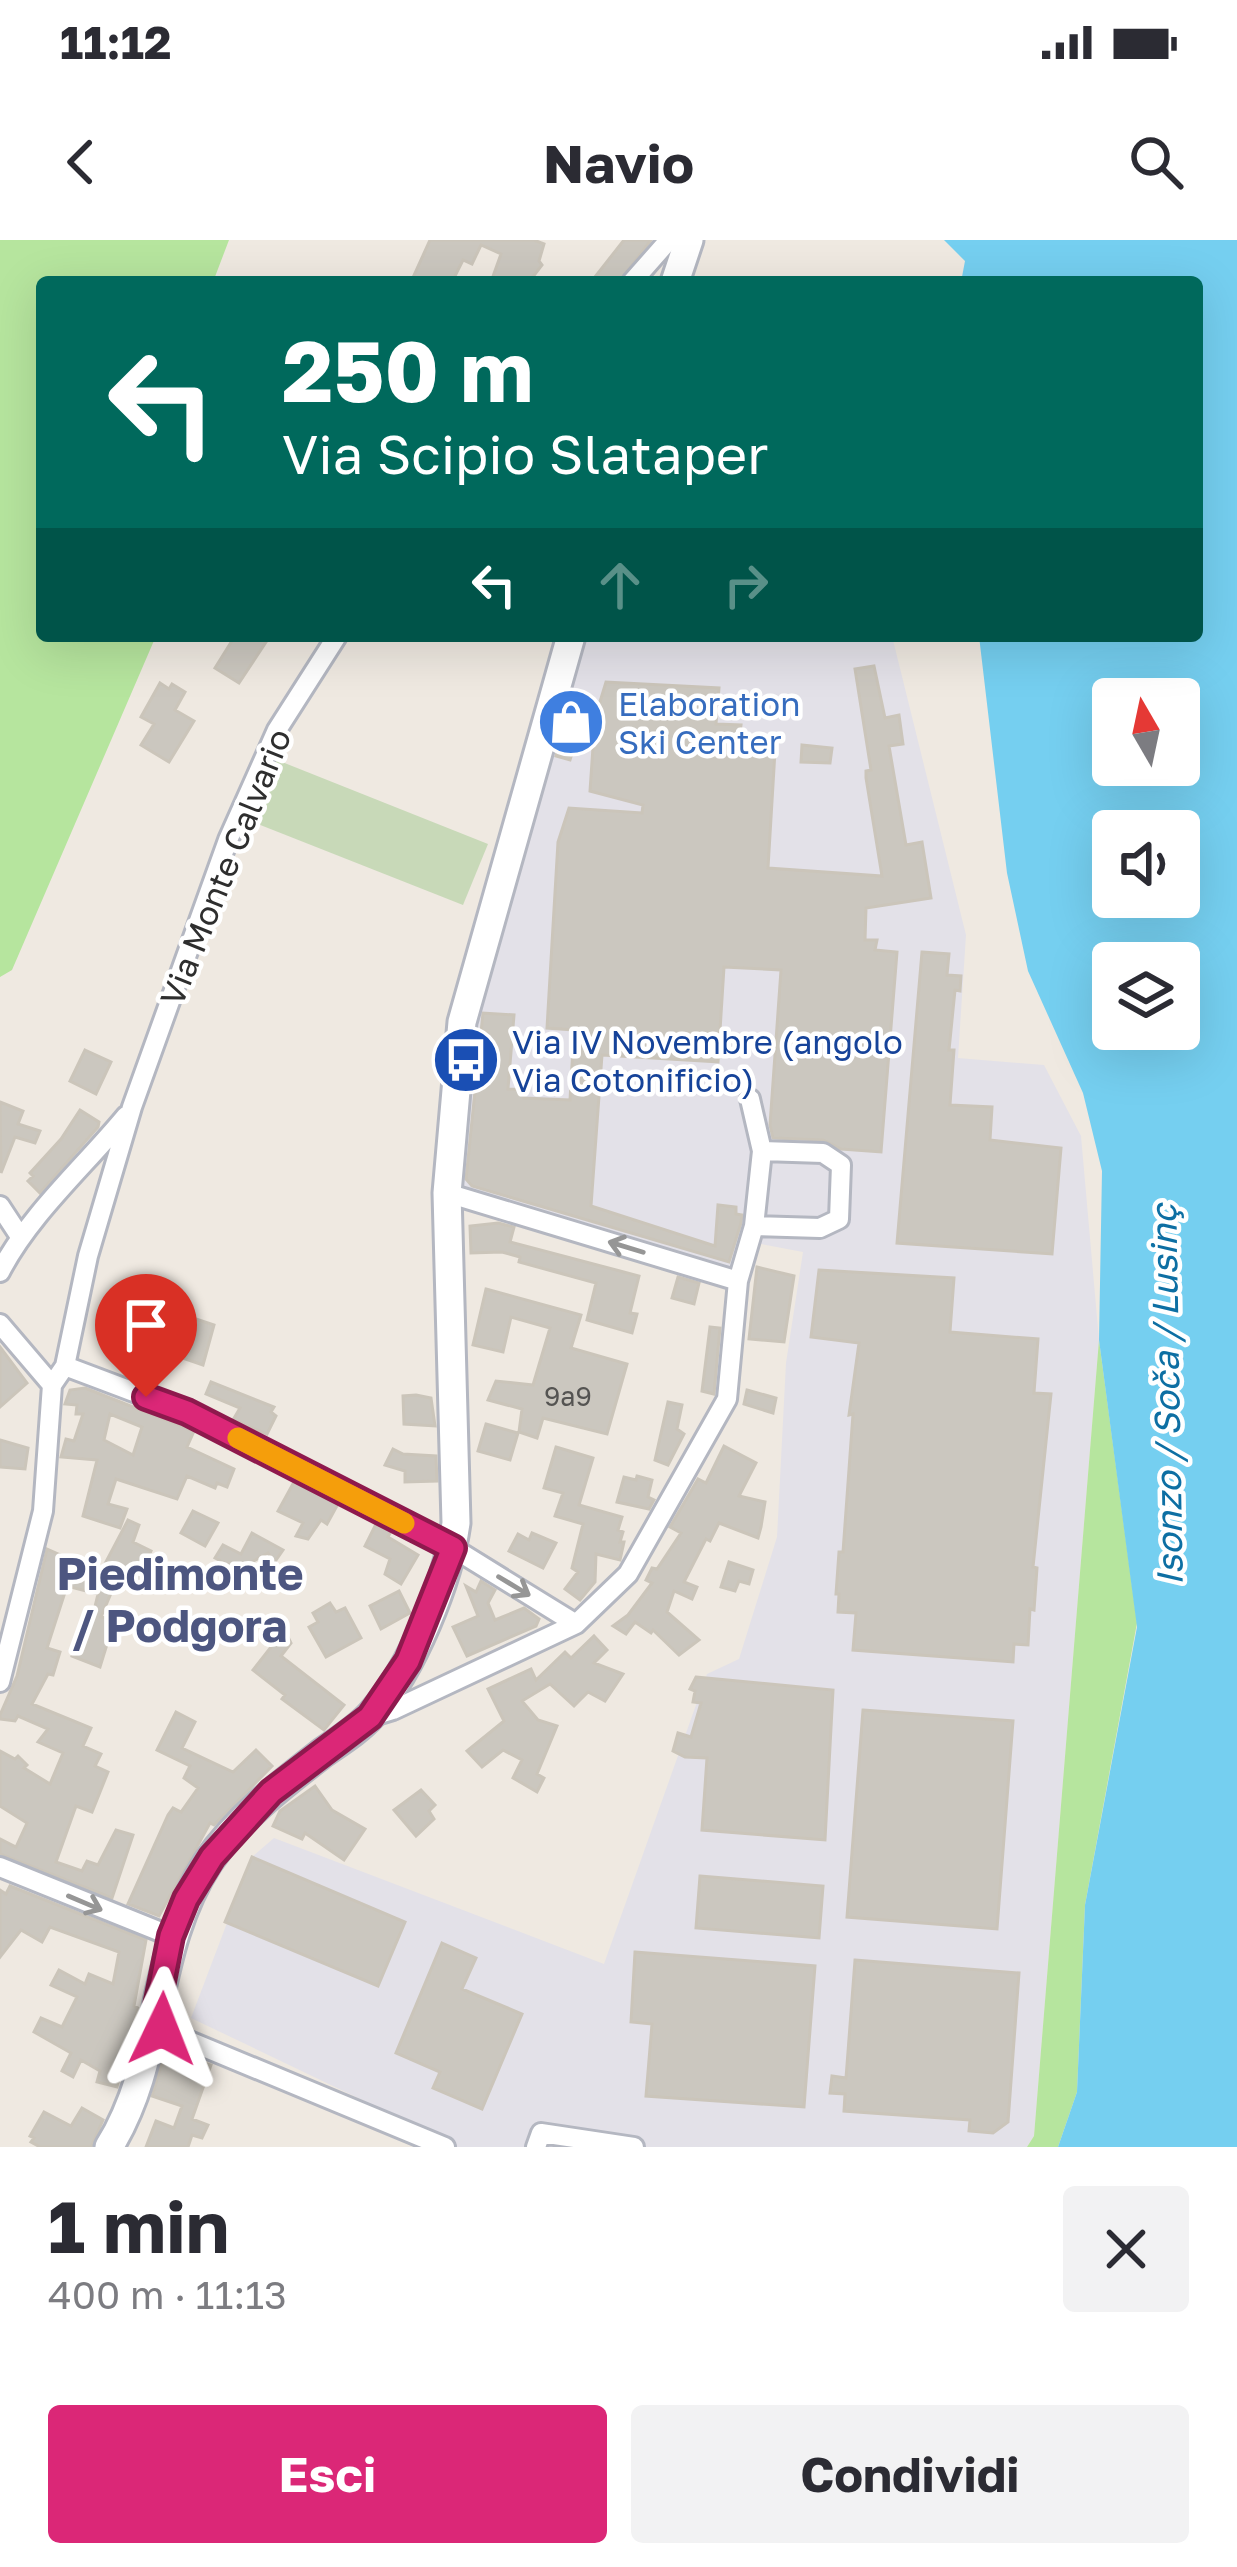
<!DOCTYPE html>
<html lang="it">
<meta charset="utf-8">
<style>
:root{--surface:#fff;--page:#f2f2f3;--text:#2b2b33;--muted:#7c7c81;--accent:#db2777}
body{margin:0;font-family:"Golos Text",sans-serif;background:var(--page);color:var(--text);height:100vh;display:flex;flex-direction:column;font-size:45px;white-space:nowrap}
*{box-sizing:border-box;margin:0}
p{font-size:39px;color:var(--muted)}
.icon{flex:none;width:66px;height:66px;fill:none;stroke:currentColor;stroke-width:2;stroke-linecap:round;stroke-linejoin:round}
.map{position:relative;height:1907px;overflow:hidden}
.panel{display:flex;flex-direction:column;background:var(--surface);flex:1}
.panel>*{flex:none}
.banner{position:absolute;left:36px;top:36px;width:1167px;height:366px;border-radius:12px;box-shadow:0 12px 48px #0002;background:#00695c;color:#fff;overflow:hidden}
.needle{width:78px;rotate:351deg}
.tools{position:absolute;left:1092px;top:438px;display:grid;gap:24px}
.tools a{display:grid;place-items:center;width:108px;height:108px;border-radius:12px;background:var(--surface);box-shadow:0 12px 48px #0002;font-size:60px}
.pin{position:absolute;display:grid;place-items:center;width:102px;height:102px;color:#fff;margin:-123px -51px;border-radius:50% 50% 50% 0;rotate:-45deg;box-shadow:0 0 12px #0007}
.pin .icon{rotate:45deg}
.me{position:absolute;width:132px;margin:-66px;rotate:2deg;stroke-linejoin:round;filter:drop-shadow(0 0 9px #0008)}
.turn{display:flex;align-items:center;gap:42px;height:252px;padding:0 48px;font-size:54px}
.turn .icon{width:156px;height:156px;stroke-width:2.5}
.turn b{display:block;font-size:84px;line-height:102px}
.lanes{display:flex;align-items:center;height:114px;padding:0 48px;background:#0003;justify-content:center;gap:60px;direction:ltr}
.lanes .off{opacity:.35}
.round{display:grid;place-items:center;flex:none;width:126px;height:126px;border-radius:12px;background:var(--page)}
.summary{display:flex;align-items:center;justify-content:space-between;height:204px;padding:0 48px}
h1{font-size:72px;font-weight:700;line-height:90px}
.cta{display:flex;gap:24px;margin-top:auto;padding:24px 48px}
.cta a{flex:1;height:138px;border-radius:12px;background:var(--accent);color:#fff;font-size:48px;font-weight:700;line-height:138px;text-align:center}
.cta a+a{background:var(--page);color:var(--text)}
.status{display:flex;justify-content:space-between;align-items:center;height:84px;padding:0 60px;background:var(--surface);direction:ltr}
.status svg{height:33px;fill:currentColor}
header{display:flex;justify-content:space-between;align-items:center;height:156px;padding:0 48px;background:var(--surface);font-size:54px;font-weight:700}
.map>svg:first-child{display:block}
</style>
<div class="status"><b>11:12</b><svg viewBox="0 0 49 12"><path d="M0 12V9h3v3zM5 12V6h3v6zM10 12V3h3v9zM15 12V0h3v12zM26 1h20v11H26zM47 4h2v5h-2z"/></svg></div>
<header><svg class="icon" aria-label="back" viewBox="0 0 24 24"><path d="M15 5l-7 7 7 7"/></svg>Navio<svg class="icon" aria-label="search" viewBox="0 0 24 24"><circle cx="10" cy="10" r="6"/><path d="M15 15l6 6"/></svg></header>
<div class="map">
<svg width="1237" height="1907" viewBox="0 0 1237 1907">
<rect width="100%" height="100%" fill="#efe9e1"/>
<path fill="#e3e1e8" d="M587,396h305l74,299 -8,123 86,7 37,71 18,204 -65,796 -7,11h-608l6,-17 -234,-112 61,-161 22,-19 330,126 103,-290 32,-15 38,-122 9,-174 17,-111 -47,-9 -11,35 -290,-85 24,-207z"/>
<path fill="#b6e59e" d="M0,0h229l-16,42h-171v354h114l-144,334 -12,7z
M1099,1100l38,283 -52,282 -8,187 -19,55h-31l7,-11z"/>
<path fill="#c8d9b8" d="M272,518l216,86 -25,61 -218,-86z"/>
<path fill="#75cff0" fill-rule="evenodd" d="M944,0h293v1907h-179l19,-55 8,-187 52,-278 -38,-287 3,-169 -19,-78 -55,-122 -21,-98 -28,-237h218v-354h-236l4,-21zM1113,459h66v66h-66zM1113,591h66v66h-66zM1113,723h66v66h-66z"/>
<path fill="#cbc7bf" stroke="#cbc5ba" stroke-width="3" fill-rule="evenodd" d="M430,0h104l10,4 -5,17 3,4 -13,17h-38l10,-28 -20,-9 -9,19 -9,-4 -11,22h-41z
M624,0h27l-32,42h-28z
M235,396h35l-31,47 -24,-15z
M874,426l11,52 14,-3 4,29 -14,2 17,99 16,-3 9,56 -65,10 -1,32h12l-2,10 22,2 -16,200 -40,-3 -18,-9 -50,-2 -3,-13 11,-155 -57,-3 -6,95 -116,-7 -11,151 124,40 3,-41 18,2v7l6,1 -1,8 -12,39 -257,-76 -6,-7 17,-166 31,2 -6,74 16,1v8l46,2 4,-70 -27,-2 11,-186 11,-34 73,5 1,-8 -53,-14 5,-73 11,-36 113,6 -3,36 25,1 -3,24 37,2 -7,117 114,8 -16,-98v-7l5,-1 -16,-101z
M160,443l9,6 3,-5 13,8 -10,18 19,11 -25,41 -28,-17 13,-21 -13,-7z
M569,471l15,4 -14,45 -14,-4z
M802,505l30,3 -2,15 -29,-1z
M922,712l27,2 -2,21 14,1 -1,15 -5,-1 -6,60h5l-4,55 42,2 -2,33 71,8 -9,106 -155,-11z
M85,810l26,12 -15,32 -26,-13z
M0,862l23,9 -5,13 22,7 -5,12 -20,-6 -14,36z
M80,870l19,12 -1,5 -58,66 -12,-12 5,-5 -3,-3 31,-34z
M498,983l16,4 -4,15 129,34 -9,37 7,1 -5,19 -45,-13 9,-37 -77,-21 1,-5 -18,-5 -31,1 -1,-27z
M757,1027l37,9 -10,66 -35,-3z
M819,1030l135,8 -4,54 88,7 -4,54 17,1 -18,173 4,1 -3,42 -4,-1 -2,36 -14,-1 -1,18 -160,-12 3,-37 -18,-1 1,-18h-3l3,-42h4l10,-138 -4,1 10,-72 -48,-6z
M678,1037l21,6 -5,21 -22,-6z
M486,1049l95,26 -10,33 56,16 -20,70 -64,-16 -6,20 -18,-6 3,-23 -34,-9 8,-19 37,4 17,-57 -39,-11 -8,35 -30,-7z
M181,1074l33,11 -11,40 -29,-10 1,-4 -5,-2z
M120,1083l26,9 -10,33 -23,-8z
M710,1087l10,1 -6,66 -12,-3z
M0,1107l27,36 -27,24z
M211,1142l63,25 -3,5 5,4 -9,18 -34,-14 7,-12 -34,-14z
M85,1148l109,43 -7,16 47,22 -7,18 -10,-4 -2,5 -28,-12 -10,23 -61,-20 -8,25 19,5 -7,19 -37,-12 14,-56 -36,-3 5,-18 8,2 9,-27h-7l1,-9 -12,-1 5,-14zM110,1174l32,13 -9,28 -29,-15z
M747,1150l29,8 -3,15 -29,-9z
M416,1155l15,3 4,28 -31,-2 -1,-28z
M668,1162l14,3 -5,24 7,5 -16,31 -13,-5z
M486,1184l32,9 -8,27 -32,-9z
M0,1200l28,8 -3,21 -25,-2z
M724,1206l32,17 -17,33 26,6 -4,25 -3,11 -39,-15 -9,18 -4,-2 -22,43 13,5 -5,12 -18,-8 -7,21 32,28 -20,15 -26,-25 -2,3 -16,-11 -9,12 -13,-8 15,-11 24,-32 -6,-3 6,-12 5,1 24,-36 -11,-6 28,-48 8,4z
M556,1207l37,11 -14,47 43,12 -4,13 5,2 -3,10h4l-4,18 -24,-6 -1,28 -15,18 -15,-11 13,-17 -6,-4 11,-44 -28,-8 8,-23 -19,-5z
M393,1209l10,5 33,2 1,25 -32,1v-11l-20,-6z
M637,1236l15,4 -4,17 6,3 -5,9 -32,-7 7,-25 12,3z
M294,1242l44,22 -11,20 -6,-4 -13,19 -12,-3 7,-13 -25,-12z
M193,1271l25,12 -13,23 -24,-13z
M128,1280l11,5 -6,17 18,9 -13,30 -18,-9 -19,45 10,2 -3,8 4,1 -12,39 -28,-11 11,-35 8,2 7,-29 -31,-8 -20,62 13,4 -7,23 -5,-1 -16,30 59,24 -8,18 18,8 -6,12 13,6 -16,40 -16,-6 -20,56 26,9 5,-10 11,4 18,-35 17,5 -21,63 -112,-44v-15l16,8 11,-24 -27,-17v-55l15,8 3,-3 9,9 -3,3 26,16 13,-31 -25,-11 10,-13 -30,-13 -3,5 -15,-2v-4l17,-39 30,-127 25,11 -2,7 28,10z
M376,1284l15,7 -3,6 30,18 -17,29 -16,-10 5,-15 -25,-13z
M252,1293l31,17 -9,13 -6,-10 -18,10 9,17 -15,-9 -13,2 3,-5 -19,-10 8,-13 18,9z
M532,1293l24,10 -13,25 -34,-17 9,-17 11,6z
M729,1322l24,8 -4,14 -10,-3 -4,10 -14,-4z
M481,1341l14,9 -7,13 7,17 29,-12 15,11 -3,7 -69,30 -14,-29 25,-11 -12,-30 10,6z
M399,1351l11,22 -29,16 -11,-23z
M330,1363l6,9 9,-4 16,30 -35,19 -17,-30 9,-5 -5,-9z
M280,1381l11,22 -10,13 63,49 -20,25 -42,-31 3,-4 -32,-25 22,-28 -7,-6z
M594,1396l13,14 -13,13 29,11 -18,27 -17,-9 -14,14 -24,-22 -28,17 16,19 19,6 -20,48 7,4 -7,14 -24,-14 9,-18 -19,-10 -21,17 -15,-16 37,-30 -16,-32 43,-20 5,11 29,-28 6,6z
M696,1437l137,13 -8,150 -123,-10 5,-72 -22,-1 -12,-6 5,-18 13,4 10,-34 -8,-1 2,-11 -5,-2z
M863,1470l150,11 -16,208 -150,-12z
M176,1472l19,10 -13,26 51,24 23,-22 16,16 -58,59 -4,-2 -51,93 -31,-12 40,-89 5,-7 8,4 17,-24 -14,-10 6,-12 -33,-16z
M315,1546l17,24 33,19 -21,31 -39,-27 -3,6 -29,-13 7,-15z
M421,1550l14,15 -6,6 5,8 -18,17 -22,-26z
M252,1617l153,65 -27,64 -153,-64z
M700,1636l123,10 -4,52 -123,-10z
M10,1646l136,54 -12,66 4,2 -21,79 -20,-5 3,-11 -19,-11 -8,17 -11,-6 9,-18 -37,-21 7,-14 21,9 15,-30 -26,-12 8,-15 26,14 4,-10 24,10 6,-32 -69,-25 -8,15 -21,-12 -21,27v-67l6,4z
M442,1703l34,15 -14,31 60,25 -40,95 -49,-21 7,-16 -44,-19z
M635,1712l180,14 -11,141 -158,-11 6,-72 -21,-2z
M855,1720l164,13 -11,149 -15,11 -24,-2 1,-11 -126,-9 1,-17 -15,-1 2,-17 14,2z
M165,1812l46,13 -19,54 16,6 -6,13 -10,-3 -4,12h-42l10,-26 18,7 8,-22 -30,-10z
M82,1868l21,12 -12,27h-51l-9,-5 3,-4 -4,-2 14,-24 27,14z"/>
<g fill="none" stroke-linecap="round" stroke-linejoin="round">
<defs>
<path id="street" d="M632,42l37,-42
M447,953l291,88
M0,966l19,29
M754,986l66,2 19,-9 2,-54 -18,-12 -61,-2
M0,1032c30,-58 84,-105 126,-156
M0,1084l52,61
M65,1126l122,46 266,136 123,76
M0,1442l43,-171 9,-126 13,-19 23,-110 44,-149 96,-267 49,-110 60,-94
M370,1477l23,-7 183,-86 52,-50 99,-175 11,-118 16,-55 8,-75 -12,-52
M0,1627l171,69
M153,1786l292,121
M536,1907l5,-14 93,14"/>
<path id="secondary" d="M675,42l14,-42
M109,1907c55,-88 41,-196 99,-285 29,-43 73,-77 113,-108 17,-12 37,-24 51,-40 40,-44 76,-133 84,-191l-9,-330 15,-171 109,-386"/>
</defs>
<use href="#street" stroke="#b4b7c1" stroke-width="24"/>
<use href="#secondary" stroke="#b4b7c1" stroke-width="33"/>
<use href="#street" stroke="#fff" stroke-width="18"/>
<use href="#secondary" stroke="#fff" stroke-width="27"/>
</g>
<defs><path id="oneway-shaft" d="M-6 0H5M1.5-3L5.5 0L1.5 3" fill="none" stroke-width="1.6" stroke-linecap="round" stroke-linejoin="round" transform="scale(3)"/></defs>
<g stroke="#969696">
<use href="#oneway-shaft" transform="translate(626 1007) rotate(-163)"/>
<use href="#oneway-shaft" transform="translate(514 1346) rotate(31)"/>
<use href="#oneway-shaft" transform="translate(85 1663) rotate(23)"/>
</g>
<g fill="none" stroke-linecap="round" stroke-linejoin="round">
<defs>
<path id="route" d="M146,1157l41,15 266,136 -45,113 -38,56 -99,75 -59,65 -26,42 -15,37 -18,90 9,3"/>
</defs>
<use href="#route" stroke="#8e194d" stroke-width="30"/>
<use href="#route" stroke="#db2777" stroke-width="21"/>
<path stroke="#f59e0b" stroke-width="21" d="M238,1198l166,85"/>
</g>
<defs>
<symbol id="shop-disc" viewBox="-11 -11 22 22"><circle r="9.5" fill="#3f7fe0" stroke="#fff"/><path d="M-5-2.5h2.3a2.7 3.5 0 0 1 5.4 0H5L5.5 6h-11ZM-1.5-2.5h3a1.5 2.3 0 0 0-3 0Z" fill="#fff"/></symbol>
<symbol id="bus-disc" viewBox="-11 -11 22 22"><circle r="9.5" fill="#1a4fb4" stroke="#fff"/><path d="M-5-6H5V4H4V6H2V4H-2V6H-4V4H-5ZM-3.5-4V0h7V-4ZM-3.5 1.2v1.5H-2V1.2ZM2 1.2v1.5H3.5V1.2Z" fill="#fff"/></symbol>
</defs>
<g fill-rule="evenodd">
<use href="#shop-disc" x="533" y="444" width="76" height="76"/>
<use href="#bus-disc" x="428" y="782" width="76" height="76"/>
</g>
<g text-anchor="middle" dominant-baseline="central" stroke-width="9" stroke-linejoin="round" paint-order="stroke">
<g font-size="27" fill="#555452">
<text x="568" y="1156">9a9</text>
</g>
<g font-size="33" fill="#366cbe" stroke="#fff" text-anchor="start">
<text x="618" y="463">Elaboration<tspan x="618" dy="38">Ski Center</tspan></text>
</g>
<g font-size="33" fill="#2e2e2e" stroke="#fff">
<text transform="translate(225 627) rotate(-68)">Via Monte Calvario</text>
</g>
<g font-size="33" fill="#164399" stroke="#fff" text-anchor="start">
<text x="512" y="801">Via IV Novembre (angolo<tspan x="512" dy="38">Via Cotonificio)</tspan></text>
</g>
<g font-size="36" font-style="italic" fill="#0d6fa3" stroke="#fff">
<text transform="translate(1166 1155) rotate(-91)">Isonzo / Soča / Lusinç</text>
</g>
<g font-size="45" font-weight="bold" fill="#4d5680" stroke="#fff">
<text x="180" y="1333">Piedimonte<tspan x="180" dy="52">/ Podgora</tspan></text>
</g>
</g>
</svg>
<div class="tools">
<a><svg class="needle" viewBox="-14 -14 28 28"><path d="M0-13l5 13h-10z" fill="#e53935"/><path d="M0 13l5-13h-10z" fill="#7c7c81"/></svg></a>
<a><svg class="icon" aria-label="sound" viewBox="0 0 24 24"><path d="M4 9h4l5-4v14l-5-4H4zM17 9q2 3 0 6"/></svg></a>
<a><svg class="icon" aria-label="layers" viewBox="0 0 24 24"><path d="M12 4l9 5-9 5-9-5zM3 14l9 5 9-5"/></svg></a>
</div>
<div class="pin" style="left:146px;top:1157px;background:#d93025"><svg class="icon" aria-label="arrive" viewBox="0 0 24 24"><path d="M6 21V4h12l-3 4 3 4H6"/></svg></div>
<svg class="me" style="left:162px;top:1789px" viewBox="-20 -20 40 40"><path d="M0-17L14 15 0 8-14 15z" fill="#db2777" stroke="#fff" stroke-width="4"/></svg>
<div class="banner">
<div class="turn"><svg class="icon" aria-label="left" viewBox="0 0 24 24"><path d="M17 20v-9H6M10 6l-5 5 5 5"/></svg><div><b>250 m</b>Via Scipio Slataper</div></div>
<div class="lanes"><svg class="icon" aria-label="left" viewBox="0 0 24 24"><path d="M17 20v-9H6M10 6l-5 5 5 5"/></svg><svg class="icon off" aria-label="ahead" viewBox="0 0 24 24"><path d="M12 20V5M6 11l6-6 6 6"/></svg><svg class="icon off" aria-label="right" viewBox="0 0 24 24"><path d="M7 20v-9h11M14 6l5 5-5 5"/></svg></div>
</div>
</div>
<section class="panel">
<div class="summary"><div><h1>1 min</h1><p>400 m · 11:13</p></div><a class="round"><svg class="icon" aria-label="close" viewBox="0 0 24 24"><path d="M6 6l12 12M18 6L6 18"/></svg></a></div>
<div class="cta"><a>Esci</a><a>Condividi</a></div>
</section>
